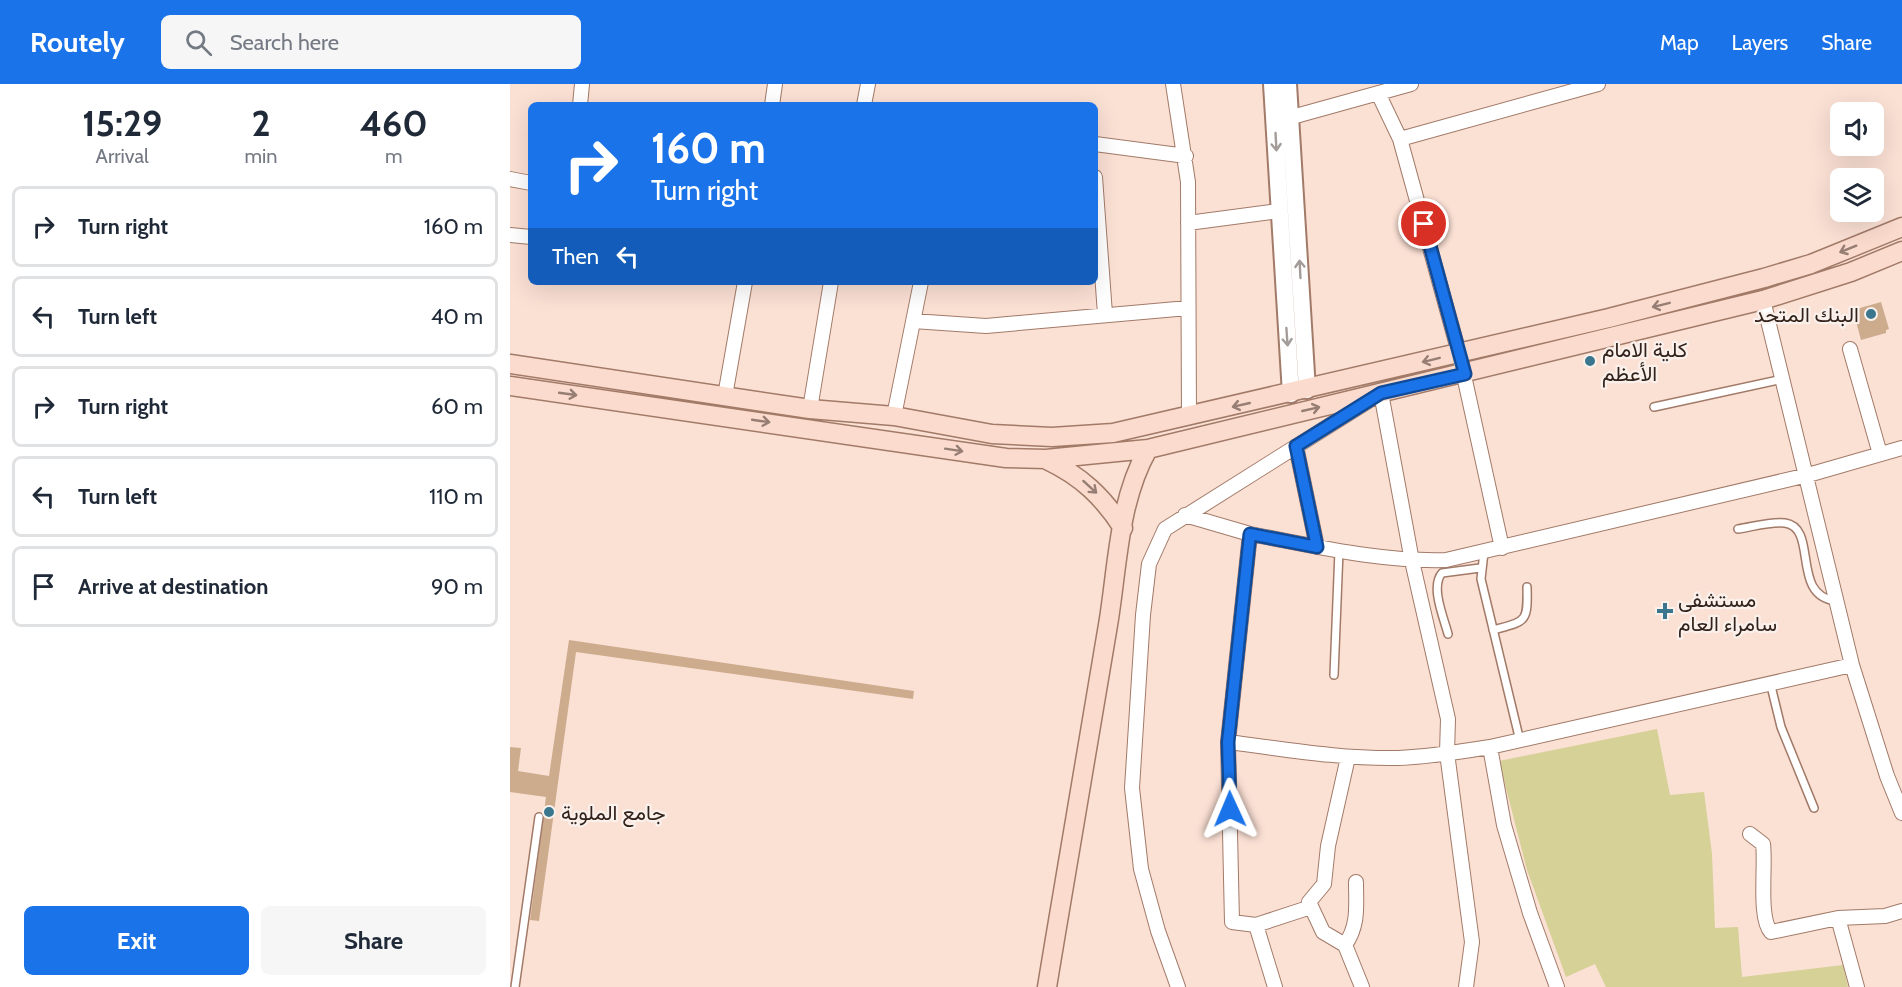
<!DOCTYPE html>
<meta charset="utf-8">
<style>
:root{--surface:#fff;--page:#f6f6f7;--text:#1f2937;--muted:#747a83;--line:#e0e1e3;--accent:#1a73e8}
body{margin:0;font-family:Cabin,Vazirmatn,sans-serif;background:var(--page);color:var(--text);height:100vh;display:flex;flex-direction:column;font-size:22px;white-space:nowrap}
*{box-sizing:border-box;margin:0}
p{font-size:20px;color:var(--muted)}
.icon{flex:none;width:33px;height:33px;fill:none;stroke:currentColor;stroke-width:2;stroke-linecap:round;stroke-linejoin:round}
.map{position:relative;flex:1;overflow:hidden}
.sheet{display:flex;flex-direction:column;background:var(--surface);width:510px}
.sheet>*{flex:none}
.guide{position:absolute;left:18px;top:18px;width:570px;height:183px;border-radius:9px;box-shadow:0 6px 24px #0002;background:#1a73e8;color:#fff;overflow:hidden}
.fabs{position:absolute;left:1320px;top:18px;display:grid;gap:12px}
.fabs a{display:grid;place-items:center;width:54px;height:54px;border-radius:9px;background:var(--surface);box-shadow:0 6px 24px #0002;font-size:30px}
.pin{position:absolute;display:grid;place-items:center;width:51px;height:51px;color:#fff;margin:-26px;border:3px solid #fff;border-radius:50%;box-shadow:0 2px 6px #0007}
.me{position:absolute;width:66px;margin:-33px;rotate:359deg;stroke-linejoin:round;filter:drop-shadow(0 0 4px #0008)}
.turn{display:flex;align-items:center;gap:21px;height:126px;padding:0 24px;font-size:27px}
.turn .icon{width:78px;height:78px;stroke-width:2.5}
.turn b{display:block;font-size:42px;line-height:51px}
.then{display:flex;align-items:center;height:57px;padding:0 24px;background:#0003;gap:12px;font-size:22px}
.eta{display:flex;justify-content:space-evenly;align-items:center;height:102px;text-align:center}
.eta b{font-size:36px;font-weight:800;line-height:42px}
.action{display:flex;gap:12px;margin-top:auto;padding:12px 24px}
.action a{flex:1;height:69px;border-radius:9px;background:var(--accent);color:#fff;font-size:24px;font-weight:800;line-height:69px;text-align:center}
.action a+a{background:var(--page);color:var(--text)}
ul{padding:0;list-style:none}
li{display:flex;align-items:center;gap:18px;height:81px;margin:0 12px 9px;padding:0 12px;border:3px solid var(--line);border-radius:9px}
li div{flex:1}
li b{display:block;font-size:22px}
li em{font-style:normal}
header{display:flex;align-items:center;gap:36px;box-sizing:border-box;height:84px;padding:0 30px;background:var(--accent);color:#fff}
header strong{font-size:28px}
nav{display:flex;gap:33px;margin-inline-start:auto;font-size:21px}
.search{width:420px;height:54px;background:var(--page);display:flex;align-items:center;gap:15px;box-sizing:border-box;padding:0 21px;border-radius:9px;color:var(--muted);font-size:22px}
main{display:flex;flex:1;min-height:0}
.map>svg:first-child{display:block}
</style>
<header>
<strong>Routely</strong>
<div class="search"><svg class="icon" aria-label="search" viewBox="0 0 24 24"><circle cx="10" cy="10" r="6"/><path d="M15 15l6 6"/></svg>Search here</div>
<nav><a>Map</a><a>Layers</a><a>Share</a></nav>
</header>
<main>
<section class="sheet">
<div class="eta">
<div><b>15:29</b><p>Arrival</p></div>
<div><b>2</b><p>min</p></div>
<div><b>460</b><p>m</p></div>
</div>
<ul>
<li><svg class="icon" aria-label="right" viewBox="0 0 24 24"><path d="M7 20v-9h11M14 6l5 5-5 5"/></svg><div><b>Turn right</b></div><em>160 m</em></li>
<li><svg class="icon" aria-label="left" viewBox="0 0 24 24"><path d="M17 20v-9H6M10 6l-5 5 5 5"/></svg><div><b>Turn left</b></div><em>40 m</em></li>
<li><svg class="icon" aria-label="right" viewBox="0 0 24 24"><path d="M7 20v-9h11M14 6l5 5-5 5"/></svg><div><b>Turn right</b></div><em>60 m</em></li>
<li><svg class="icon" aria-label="left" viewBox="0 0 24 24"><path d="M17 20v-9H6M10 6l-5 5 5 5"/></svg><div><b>Turn left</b></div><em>110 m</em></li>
<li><svg class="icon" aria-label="arrive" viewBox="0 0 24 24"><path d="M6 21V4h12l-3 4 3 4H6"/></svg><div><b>Arrive at destination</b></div><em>90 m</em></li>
</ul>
<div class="action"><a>Exit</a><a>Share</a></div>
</section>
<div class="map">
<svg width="1392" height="903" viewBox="0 0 1392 903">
<rect width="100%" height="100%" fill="#fbe0d4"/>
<path fill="#d5d197" d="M1147,645l13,66 34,-3 8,62 3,74 23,-1 4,50 101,-12 5,22h-242l-11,-23 -29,13 -39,-107 -28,-109z"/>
<path fill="#cdac8e" d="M1371,218l8,27 -3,1v3l-25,7 -8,-30z
M59,556l345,51 -1,8 -337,-47 -37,269 -9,-1 16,-123 -36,-5v-45l11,1 -3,23 31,5z"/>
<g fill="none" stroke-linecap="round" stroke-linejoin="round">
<defs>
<path id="service" d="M1144,323l129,-28
M1228,445c14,-2 33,-8 47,-6 34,5 5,73 51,78
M974,468l-3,27 39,162
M983,546c33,-9 35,-7 34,-43
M938,550c-4,-16 -18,-47 -6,-61l38,-5
M824,591l5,-124
M1261,602l10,41 33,81
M5,903l24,-170"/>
<path id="minor" d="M663,0l15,98 1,234
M868,9l22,46 59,214 43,195
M70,21l2,-21
M262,21l3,-21
M354,21l4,-21
M773,29l9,4 119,-33
M890,55l198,-55
M585,60l91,12
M585,93l10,137
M0,95l21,4
M678,139l91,-12
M0,151l21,2
M1253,216l89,365 35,111 15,37
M403,237l73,5 202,-18
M1340,265l30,105
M215,312l20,-114
M300,325l21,-127
M384,332l27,-134
M786,362l21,101
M675,431l65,19 -22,208 4,180 24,3 19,62
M740,450c65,12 130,28 196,26l362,-85 94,-27
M718,658c56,7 113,17 170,16 30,-1 61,-6 92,-11l362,-82
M980,663l14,78 26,88 27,74
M838,673l-20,89 -4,38 -15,18 14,30 22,13 17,42
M1240,750l13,10c3,21 -5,74 8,88l67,-14 47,-2 17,-5
M1328,834l19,69
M746,841l55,-18
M835,861c14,-20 11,-39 11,-63
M668,903l-20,-56 -17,-62 -9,-81 11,-173 6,-51 16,-35 216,-136 31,168 36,158 -1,34 25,189 -6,45"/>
<path id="tertiary" d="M762,0l19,310
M778,0l19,306"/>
<path id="secondary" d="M0,280l300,45 84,7 98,18 60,3 61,-4 496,-115 155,-40 47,-14 91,-37
M0,302l496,72 40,1 102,-10 615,-149 88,-28 51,-21
M537,376c34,16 56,37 76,68
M537,903c20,-121 41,-242 61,-362 10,-60 10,-123 40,-176"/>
</defs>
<use href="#service" stroke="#a27a68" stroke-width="10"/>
<use href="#minor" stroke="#a27a68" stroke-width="16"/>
<use href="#tertiary" stroke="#a27a68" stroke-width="20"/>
<use href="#secondary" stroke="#a27a68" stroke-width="21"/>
<use href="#service" stroke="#fff" stroke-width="7"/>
<use href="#minor" stroke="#fff" stroke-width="14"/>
<use href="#tertiary" stroke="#fff" stroke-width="16"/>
<use href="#secondary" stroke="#fbdbcd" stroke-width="18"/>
</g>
<defs><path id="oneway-shaft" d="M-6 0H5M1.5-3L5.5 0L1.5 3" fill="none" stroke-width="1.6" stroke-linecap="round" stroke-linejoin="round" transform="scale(1.5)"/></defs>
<g stroke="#a39c98">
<use href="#oneway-shaft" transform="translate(766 58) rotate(87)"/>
<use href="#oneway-shaft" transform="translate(790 185) rotate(-93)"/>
<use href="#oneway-shaft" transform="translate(777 253) rotate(86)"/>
</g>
<g stroke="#967e74">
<use href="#oneway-shaft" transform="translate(1338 165) rotate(158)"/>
<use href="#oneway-shaft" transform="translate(1151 221) rotate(166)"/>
<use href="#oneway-shaft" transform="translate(921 276) rotate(166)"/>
<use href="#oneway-shaft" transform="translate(58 310) rotate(8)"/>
<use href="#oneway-shaft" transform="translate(731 321) rotate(167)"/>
<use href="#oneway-shaft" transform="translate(801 325) rotate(-13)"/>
<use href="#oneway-shaft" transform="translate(251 337) rotate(8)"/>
<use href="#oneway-shaft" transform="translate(444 366) rotate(9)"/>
<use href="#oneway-shaft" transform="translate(580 403) rotate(42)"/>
</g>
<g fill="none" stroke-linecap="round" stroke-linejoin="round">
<defs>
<path id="route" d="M720,725l-2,-67 22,-208 67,13 -21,-101 85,-53 84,-19 -41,-150"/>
</defs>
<use href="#route" stroke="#114b97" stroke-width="15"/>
<use href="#route" stroke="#1a73e8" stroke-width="10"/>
</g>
<g fill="#3a778e" stroke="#faf1ed" stroke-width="2">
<circle cx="1361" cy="230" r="6"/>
<circle cx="1080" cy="277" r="6"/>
<path d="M1152 518h6v6h6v6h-6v6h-6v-6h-6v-6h6z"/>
<circle cx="39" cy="728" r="6"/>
</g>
<g text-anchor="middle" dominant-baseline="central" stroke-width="4.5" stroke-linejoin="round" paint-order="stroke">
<g font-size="21" fill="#32221a" stroke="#faf1ed" text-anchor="start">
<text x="1349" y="230" text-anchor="end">البنك المتحد</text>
<text x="1092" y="265">كلية الامام<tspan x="1092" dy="24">الأعظم</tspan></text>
<text x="1168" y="515">مستشفى<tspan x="1168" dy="24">سامراء العام</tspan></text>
<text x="51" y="728">جامع الملوية</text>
</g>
</g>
</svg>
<div class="fabs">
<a><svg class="icon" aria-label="sound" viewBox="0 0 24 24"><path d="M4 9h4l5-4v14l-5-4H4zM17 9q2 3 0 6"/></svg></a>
<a><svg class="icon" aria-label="layers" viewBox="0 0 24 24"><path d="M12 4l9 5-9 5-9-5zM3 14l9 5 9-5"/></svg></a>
</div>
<div class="pin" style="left:914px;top:140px;background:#d93025"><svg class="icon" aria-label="arrive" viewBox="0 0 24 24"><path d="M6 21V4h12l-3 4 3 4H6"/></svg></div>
<svg class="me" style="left:720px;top:725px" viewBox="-20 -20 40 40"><path d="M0-17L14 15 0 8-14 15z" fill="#1a73e8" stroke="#fff" stroke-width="4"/></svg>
<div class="guide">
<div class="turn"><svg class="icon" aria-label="right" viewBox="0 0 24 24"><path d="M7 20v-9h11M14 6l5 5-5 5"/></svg><div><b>160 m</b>Turn right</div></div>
<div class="then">Then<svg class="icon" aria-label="left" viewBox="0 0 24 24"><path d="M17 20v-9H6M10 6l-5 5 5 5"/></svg></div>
</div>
</div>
</main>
